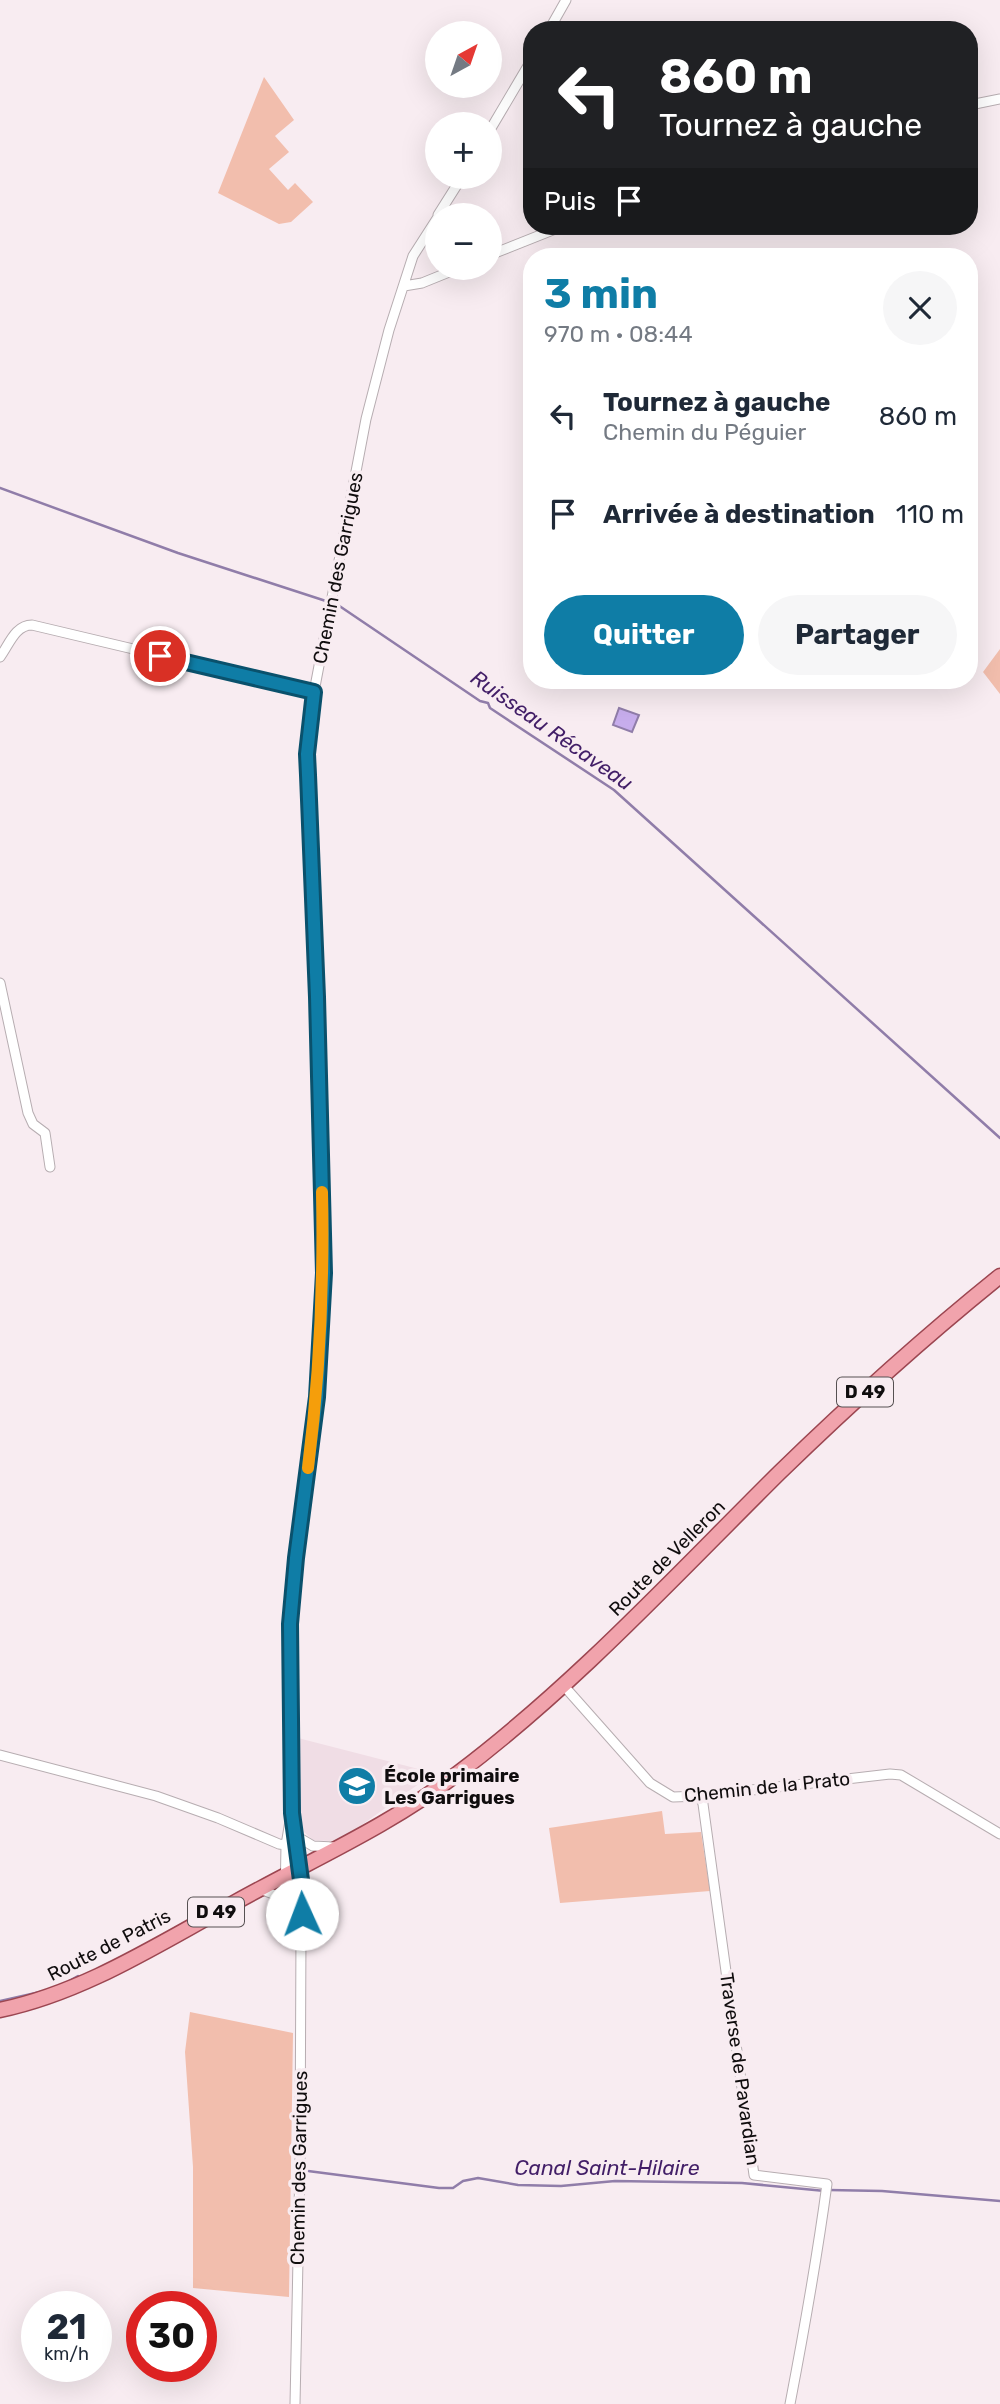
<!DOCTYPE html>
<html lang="fr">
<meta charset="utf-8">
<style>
:root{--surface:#fff;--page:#f6f6f7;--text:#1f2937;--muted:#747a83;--accent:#0f7da6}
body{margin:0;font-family:Rubik,sans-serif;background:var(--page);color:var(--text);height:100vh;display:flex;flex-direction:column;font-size:26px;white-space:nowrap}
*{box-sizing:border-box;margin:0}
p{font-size:23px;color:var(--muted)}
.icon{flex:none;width:38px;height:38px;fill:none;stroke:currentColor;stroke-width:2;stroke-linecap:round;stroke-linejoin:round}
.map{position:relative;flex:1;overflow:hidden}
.sheet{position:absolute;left:523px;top:248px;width:455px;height:441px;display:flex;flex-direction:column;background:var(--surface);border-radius:28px;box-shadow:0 7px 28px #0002}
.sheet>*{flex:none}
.top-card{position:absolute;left:523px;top:21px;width:455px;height:214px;border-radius:28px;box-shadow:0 7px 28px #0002;background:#202124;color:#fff;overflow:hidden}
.needle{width:46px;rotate:40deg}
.buttons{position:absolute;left:425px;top:21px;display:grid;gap:14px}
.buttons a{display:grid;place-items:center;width:77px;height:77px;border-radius:50%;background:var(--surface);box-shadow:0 7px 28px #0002;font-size:35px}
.speed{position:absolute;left:21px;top:2291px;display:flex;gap:14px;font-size:35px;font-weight:700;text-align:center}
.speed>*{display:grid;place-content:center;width:91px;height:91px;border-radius:50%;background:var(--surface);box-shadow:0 7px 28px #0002;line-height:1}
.speed small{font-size:18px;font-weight:400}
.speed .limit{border:10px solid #d22;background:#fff;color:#111}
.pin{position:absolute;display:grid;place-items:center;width:60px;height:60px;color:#fff;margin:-30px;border:4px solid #fff;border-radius:50%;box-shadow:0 2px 7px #0007}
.me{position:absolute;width:77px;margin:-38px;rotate:358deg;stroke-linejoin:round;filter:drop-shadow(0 0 5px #0008)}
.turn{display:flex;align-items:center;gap:24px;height:147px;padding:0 21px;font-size:32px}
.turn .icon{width:91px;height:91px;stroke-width:2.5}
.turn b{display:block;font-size:49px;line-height:60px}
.then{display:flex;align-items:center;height:66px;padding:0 21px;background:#0003;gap:14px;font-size:26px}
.round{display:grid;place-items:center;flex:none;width:74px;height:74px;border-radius:37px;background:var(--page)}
.head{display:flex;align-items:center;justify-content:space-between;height:119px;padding:0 21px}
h1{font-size:42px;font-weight:700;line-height:52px;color:var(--accent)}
.action{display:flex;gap:14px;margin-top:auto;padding:14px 21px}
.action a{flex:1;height:80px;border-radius:42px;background:var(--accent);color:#fff;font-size:28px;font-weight:700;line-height:80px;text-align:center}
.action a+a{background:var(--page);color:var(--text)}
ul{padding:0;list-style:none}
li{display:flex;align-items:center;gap:21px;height:98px;padding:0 21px}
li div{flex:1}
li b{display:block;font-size:26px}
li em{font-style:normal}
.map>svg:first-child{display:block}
</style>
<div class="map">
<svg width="1000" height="2404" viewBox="0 0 1000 2404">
<rect width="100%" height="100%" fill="#f8ecf1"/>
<path fill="#f0dde5" d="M298,1738l136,35 -89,64 -15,4 -17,-1 -9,-8 -7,-33z"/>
<path fill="#f2bead" d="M264,77l30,43 -19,16 14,16 -20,17 19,21 7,-7 18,19 -22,20 -12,2 -61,-31z
M1000,649v45l-17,-22z
M662,1811l3,23 36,-2 9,59 -150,12 -11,-75z
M190,2012l103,21 -4,264 -96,-9v-121l-8,-115z"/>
<path fill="#c7adec" stroke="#907da9" stroke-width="2" d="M619,708l20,7 -7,17 -19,-7z"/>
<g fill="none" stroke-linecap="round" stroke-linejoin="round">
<path stroke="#907da9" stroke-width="2.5" d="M0,488l178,65 151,49
M335,603l145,98 8,2 2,5 124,82 386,348
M69,1981l9,-5
M0,2001l40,-9
M308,2171l131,17h14l10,-7 15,-3 40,7 43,1 54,-5 127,2 83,8
M829,2190l53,1 118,10"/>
<defs>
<path id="minor" d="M549,30l17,-30
M970,105l30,-6
M490,130l42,-71
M438,215l24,-38
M490,255l73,-29
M404,286l18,-3 37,-15
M0,657c9,-12 15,-32 32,-32l282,67
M0,983l28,130 5,11 12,9 5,34
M564,1686l86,97 23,14 27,-1 190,-22 11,1 99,59
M0,1755l156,41 62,22 61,26 7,1 11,-4
M700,1796l3,8 51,371 73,9c-10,74 -23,147 -37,220
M296,1836l17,10 21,1
M258,1889c25,7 33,12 41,37
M285,1900l1,-55 4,-24
M295,2404l5,-241 1,-232 2,-36 -11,-82 -2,-189 6,-66 21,-161 7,-124 -17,-519 7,-62 52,-273 23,-89 24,-74 25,-39"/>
<path id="primary" d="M0,2010c85,-18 158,-66 234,-107 75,-42 154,-76 223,-129 118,-89 218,-198 322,-301 71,-69 144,-135 221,-197"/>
</defs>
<use href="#minor" stroke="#b7adb1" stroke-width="11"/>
<use href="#primary" stroke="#9c4651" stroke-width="17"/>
<use href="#minor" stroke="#fff" stroke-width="9"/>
<use href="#primary" stroke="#f1a3ac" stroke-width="14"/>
</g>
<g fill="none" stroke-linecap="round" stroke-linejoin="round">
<defs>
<path id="route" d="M160,656l154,36 -7,62 1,21 9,222 7,276 -7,124 -21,161 -6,66 2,189 11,82 -1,19"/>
</defs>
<use href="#route" stroke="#0a516c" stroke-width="18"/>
<use href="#route" stroke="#0f7da6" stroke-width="12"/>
<path stroke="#f59e0b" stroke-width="12" d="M308,1468c12,-95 16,-180 14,-276"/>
</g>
<defs>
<symbol id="school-disc" viewBox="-11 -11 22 22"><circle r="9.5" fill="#0f7da6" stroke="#f8ecf1"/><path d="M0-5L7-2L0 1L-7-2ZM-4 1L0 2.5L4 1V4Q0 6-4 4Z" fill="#fff"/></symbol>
</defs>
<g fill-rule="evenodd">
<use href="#school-disc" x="335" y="1764" width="44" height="44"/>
</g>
<g text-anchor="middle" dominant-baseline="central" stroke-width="7" stroke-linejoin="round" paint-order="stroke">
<g fill="#f8ecf1" stroke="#565052" stroke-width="2">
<rect x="837" y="1377.5" width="56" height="29" rx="5"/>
<rect x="188" y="1897.5" width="56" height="29" rx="5"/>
</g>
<g font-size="18" font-weight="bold" fill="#100d0e">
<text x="865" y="1392">D 49</text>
<text x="216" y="1912">D 49</text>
</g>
<g font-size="19" fill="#100d0e" stroke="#f8ecf1">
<text transform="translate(338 568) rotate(-79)">Chemin des Garrigues</text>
<text transform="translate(667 1558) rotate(-45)">Route de Velleron</text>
<text transform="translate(767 1787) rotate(-6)">Chemin de la Prato</text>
<text transform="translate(109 1945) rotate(-27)">Route de Patris</text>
<text transform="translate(740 2069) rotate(82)">Traverse de Pavardian</text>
<text transform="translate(299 2168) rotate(-89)">Chemin des Garrigues</text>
</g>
<g font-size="19" font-weight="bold" fill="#100d0e" stroke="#f8ecf1" text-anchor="start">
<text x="384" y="1775">École primaire<tspan x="384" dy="22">Les Garrigues</tspan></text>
</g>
<g font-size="21" font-style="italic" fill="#421e67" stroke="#f8ecf1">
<text transform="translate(552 730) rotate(35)">Ruisseau Récaveau</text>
<text x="607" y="2167">Canal Saint-Hilaire</text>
</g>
</g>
</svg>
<div class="buttons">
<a><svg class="needle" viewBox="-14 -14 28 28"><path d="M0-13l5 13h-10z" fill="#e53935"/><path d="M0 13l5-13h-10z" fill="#747a83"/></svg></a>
<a>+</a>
<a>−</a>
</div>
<div class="speed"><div>21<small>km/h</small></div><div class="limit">30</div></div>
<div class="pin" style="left:160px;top:656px;background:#d93025"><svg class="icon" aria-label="arrive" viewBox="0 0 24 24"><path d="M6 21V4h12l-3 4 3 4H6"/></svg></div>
<svg class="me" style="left:302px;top:1914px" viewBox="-20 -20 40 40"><circle r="19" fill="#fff"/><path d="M0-13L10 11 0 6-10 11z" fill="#0f7da6"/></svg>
<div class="top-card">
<div class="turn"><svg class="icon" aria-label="left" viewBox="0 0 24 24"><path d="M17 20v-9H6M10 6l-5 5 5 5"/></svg><div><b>860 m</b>Tournez à gauche</div></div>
<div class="then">Puis<svg class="icon" aria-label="arrive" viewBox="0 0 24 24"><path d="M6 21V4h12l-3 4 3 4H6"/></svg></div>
</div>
<section class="sheet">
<div class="head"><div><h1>3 min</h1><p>970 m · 08:44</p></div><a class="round"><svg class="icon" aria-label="close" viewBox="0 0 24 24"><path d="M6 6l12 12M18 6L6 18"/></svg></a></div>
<ul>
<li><svg class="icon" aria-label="left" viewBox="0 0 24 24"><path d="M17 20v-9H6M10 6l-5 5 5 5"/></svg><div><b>Tournez à gauche</b><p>Chemin du Péguier</p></div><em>860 m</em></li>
<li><svg class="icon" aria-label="arrive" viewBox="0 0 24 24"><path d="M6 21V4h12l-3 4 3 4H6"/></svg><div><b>Arrivée à destination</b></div><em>110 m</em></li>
</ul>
<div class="action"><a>Quitter</a><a>Partager</a></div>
</section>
</div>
